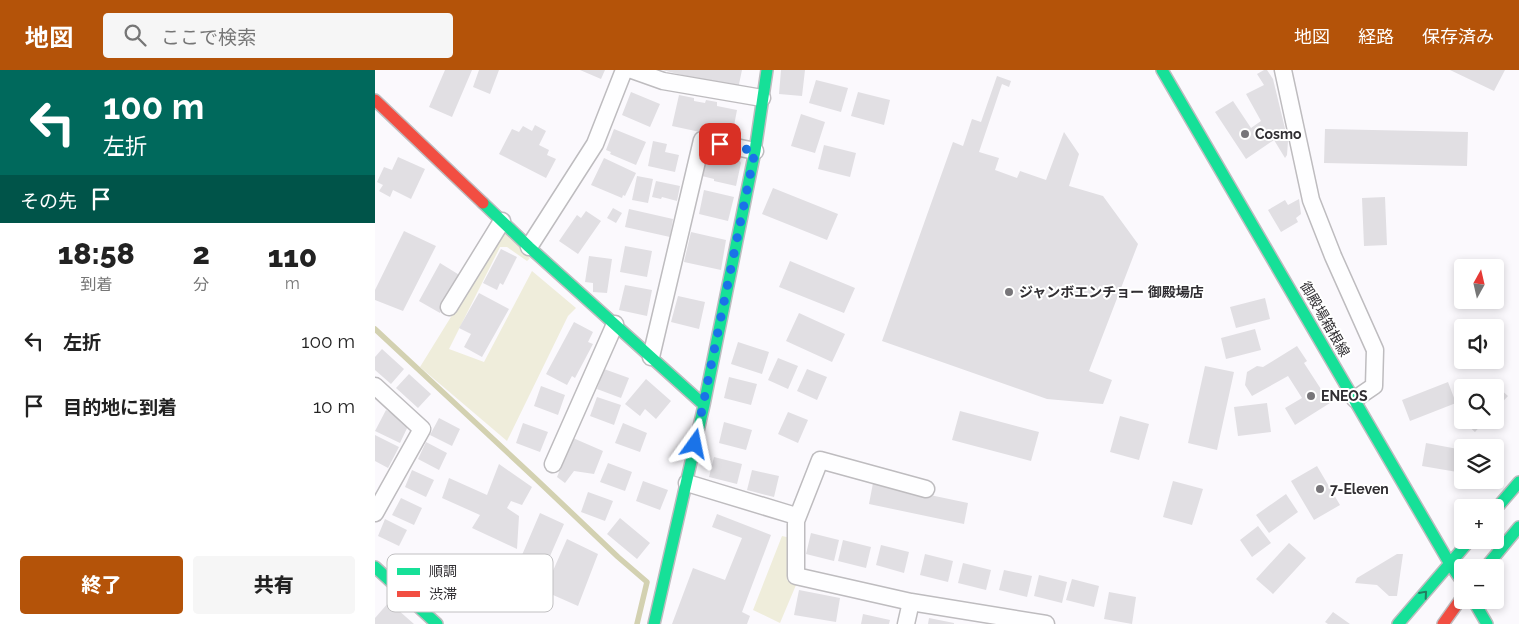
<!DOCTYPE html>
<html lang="ja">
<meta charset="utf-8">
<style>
:root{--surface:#fff;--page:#f6f6f6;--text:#222;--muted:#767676;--accent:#b45309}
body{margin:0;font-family:Raleway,"Noto Sans JP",sans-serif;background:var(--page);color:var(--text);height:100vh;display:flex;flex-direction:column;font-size:19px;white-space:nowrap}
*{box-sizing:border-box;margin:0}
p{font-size:16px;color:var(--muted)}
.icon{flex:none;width:28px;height:28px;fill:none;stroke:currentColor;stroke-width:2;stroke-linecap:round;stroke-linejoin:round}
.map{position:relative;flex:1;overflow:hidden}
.drawer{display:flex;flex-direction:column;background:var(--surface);width:375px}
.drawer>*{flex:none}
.guide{background:#00695c;color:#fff;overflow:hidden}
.needle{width:32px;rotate:8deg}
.controls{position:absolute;left:1079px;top:189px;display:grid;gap:10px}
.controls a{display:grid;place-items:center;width:50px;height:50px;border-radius:5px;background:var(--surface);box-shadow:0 2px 8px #0003;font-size:25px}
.pin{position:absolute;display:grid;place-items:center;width:42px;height:42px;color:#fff;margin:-21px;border-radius:10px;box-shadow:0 2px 8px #0006}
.me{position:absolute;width:55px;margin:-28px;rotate:12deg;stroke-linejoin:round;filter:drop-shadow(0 0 4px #0008)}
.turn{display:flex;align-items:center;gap:18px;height:105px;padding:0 20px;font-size:22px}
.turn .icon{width:65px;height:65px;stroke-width:2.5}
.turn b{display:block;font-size:35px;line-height:42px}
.then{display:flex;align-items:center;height:48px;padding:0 20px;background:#0003;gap:10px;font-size:19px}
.eta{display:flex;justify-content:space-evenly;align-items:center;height:85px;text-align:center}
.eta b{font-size:30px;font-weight:800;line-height:35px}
.cta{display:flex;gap:10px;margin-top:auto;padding:10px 20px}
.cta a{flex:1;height:58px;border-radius:5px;background:var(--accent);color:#fff;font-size:20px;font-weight:800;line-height:58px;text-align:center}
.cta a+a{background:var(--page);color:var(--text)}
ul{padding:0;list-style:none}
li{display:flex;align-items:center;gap:15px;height:65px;padding:0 20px}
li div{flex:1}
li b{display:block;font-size:19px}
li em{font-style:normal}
header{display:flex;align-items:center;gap:30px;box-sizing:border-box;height:70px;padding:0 25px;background:var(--accent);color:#fff}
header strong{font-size:24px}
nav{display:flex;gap:28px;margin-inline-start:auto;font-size:18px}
.search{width:350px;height:45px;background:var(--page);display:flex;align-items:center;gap:12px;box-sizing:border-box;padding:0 18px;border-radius:5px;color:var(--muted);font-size:19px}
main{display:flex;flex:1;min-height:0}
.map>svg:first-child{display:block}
</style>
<header>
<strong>地図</strong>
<div class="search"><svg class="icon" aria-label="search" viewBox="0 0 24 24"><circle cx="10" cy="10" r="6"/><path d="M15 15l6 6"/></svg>ここで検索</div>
<nav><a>地図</a><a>経路</a><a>保存済み</a></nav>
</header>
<main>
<section class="drawer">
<div class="guide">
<div class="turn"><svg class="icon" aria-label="left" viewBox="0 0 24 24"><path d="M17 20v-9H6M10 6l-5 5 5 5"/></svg><div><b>100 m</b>左折</div></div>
<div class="then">その先<svg class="icon" aria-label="arrive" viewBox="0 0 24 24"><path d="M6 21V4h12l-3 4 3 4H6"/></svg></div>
</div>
<div class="eta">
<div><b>18:58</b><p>到着</p></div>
<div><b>2</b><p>分</p></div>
<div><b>110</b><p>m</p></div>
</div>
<ul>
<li><svg class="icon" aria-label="left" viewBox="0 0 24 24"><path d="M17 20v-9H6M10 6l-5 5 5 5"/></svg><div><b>左折</b></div><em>100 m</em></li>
<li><svg class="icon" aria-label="arrive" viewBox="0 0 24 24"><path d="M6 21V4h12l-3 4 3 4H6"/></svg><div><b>目的地に到着</b></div><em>10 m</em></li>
</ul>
<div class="cta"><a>終了</a><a>共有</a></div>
</section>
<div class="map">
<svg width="1144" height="554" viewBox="0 0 1144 554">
<rect width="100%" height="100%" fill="#fbf9fd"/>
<path fill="#efeddb" d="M129,161l26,27 -3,3 -20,-14h-7l-51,102 35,13 48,-91 44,37 -8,8 -61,125 -87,-74z
M407,466l9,2 -4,42 9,5 -16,38 -27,-13z"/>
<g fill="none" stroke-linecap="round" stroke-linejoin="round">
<path stroke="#d3d1b1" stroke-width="5.5" d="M0,259l162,151 81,77 29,25 -10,42"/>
</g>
<path fill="#e1dfe3" d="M70,0h27l-20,47 -23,-10z
M104,0h20l-9,24 -17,-7z
M205,0h25l-4,9z
M287,0h80l-4,19z
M406,0h24l-3,26 -23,-2z
M889,0h3l6,9 15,62 -1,14 -2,3 -11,-18 -28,19 -31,-47 18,-11 18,27 10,-7 -15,-27 18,-9 -7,-11z
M1075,0h55l-11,21z
M622,6l14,5 -2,6 -7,-3 -23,68 20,6 -4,12 22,8 3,-7 26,9 18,-48 15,22 -10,32 34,10 35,48 -49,127 23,9 -9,24 -56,-5 -165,-58 71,-199 10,4 9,-27 9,3z
M441,10l32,8 -7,24 -32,-9z
M256,22l29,12 -10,23 -28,-12z
M483,22l32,8 -6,25 -33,-9z
M304,25l15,3v3l11,2 1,-3 11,2v4l20,4 -5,26 -17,-3 -1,2 -42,-9z
M426,44l24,8 -10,31 -24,-7z
M160,55l11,6 -7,14 10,5 -2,5 9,4 -10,19 -47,-24 13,-25 7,3 4,-6 9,5z
M239,59l32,13 -10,23 -26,-11 1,-2 -5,-2z
M950,59l143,3 -1,34 -143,-3z
M278,71l14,3 -2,8 14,3 -4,17 -27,-6z
M449,75l32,8 -6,24 -32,-8z
M332,81l31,6 3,6 -5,23 -22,-5v-2l-12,-3z
M23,87l27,12 -14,30 -18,-9 -3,7 -11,-6 4,-6 -6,-3 7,-15 8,3z
M229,88l32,15 -11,23 -2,-1 -1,3 -31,-13z
M262,106l16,3 -5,24 -16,-3z
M281,111l24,5 -3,15 -15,-4 -1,2 -9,-2z
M398,118l65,26 -11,26 -65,-26z
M329,120l30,7 -6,24 -29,-7z
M1010,127l2,48 -23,1 -2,-48z
M924,129l2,15 -5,4 2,4 -17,10 -13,-22 17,-10 3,5z
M238,138l9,5 -6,10 -9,-5z
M254,139l44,10 -3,18 -45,-10z
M211,141l15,10 -23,33 -19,-13 18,-26 4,3z
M29,161l32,15 -33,65 -28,-11v-10z
M316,162l35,8 -5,30 -37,-8z
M250,176l27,5 -5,26 -27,-5z
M126,179l16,8 -14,28 -3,-2 -3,7 -14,-7z
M214,186l23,3 -5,34 -14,-1v-9l-8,-1z
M415,191l65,27 -11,25 -65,-26z
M65,193l21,13 -21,37 -21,-12z
M250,215l27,5 -5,26 -28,-6z
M104,223l30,16 -27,48 -18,-10 7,-13 -12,-6z
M303,226l27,6 -6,27 -28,-7z
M890,228l5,21 -34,9 -6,-21z
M424,243l46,21 -13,28 -46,-21z
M199,252l19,10 -5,10 5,2 -18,34 -3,-2 -5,9 -21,-11z
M880,259l6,21 -35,9 -5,-21z
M363,272l31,10 -7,22 -31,-10z
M922,276l10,15 -3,2 26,40 -35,22 -10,-17 17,-10 -14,-22 -36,20 -7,-11 2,-13 10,-6 6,1z
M7,279l22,20 -13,15 -16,-14v-13z
M403,288l20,8 -10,23 -20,-9z
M830,296l29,6 -17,78 -29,-7z
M229,299l25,9 -8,20 -24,-9z
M432,299l20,8 -10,23 -20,-9z
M34,304l22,20 -13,14 -22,-20z
M354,307l28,7 -6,21 -27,-7z
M271,309l25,22 -15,18 -11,-10 -5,7 -15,-12z
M1116,311l17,15 -13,14v-22h-11z
M1073,312l8,21 -46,18 -8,-21z
M166,316l24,9 -7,20 -24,-9z
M222,327l24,8 -7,20 -24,-9z
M892,333l4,29 -33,4 -4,-29z
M11,340l24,12 -10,21 -25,-12z
M585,341l79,21 -8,29 -79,-21z
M1088,341v9h23l-11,12 -17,-15z
M413,342l20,8 -10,23 -20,-9z
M745,346l29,8 -10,36 -29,-8z
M64,348l21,11 -8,17 -22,-11z
M349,352l28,8 -6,20 -27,-7z
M148,353l25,9 -8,20 -24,-9z
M248,353l24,10 -7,19 -25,-9z
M0,365l24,12 -11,21 -13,-7z
M198,368l30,13 -9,23 -20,-3 -9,12 -8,-6z
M51,372l21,11 -8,17 -21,-11z
M1051,373l37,7v23l-41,-7z
M339,387l28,7 -5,20 -28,-7z
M233,393l24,9 -7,19 -25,-9z
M124,394l33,23 -10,18 -11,-4 -4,7 12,8 -2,33 -45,-21 8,-13 -38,-17 7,-20 38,17z
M942,396l23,39 -26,15 -23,-39z
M37,400l22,10 -8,17 -21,-10z
M377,400l27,6 -5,21 -27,-7z
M268,411l25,9 -8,20 -24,-9z
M798,411l30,8 -11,36 -29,-8z
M498,413l95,20 -4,21 -95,-20z
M213,422l25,9 -8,20 -24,-9z
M911,424l12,18 -29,21 -13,-18z
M26,428l21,10 -8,17 -22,-10z
M165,443l24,11 -27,62 -24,-10z
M342,444l54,21 -29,77 8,4 -3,8h-75l21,-56 32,12 17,-42 -30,-11z
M245,448l30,25 -13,16 -30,-25z
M10,449l22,11 -8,16 -21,-10z
M883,456l13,17 -19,14 -12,-17z
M436,463l28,7 -5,21 -28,-7z
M192,469l31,15 -20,52 -34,-15z
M468,470l28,7 -5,21 -28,-7z
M914,473l17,15 -33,36 -17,-15z
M506,475l28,7 -5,21 -28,-8z
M550,484l28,7 -5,21 -28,-7z
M1022,484h6l-6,42h-8l-12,-11 -22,-2 2,-5z
M588,493l28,7 -5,20 -28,-7z
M629,500l28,6 -5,21 -28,-7z
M664,505l28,7 -5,21 -28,-7z
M697,509l27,7 -5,21 -28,-7z
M424,520l41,8 -4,24 -42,-7z
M734,522l27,5 -4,27 -28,-5z
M14,532l25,22h-39v-6z
M958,542l17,12h-22l-3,-2z
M488,544l27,6 -1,4h-28z
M554,548l25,5v1h-26z"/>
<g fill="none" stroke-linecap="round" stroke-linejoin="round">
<defs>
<path id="street" d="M257,0l31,11 99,17
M908,0l28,130 22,56 42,94 -1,36 -19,13
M154,177l66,-103 29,-74
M74,237l53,-86
M276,287l51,-217 53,11
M0,316l47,43 -47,84
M178,394l62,-140
M312,413l109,33v60l115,26 135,22
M421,451l24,-61 106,29
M531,554l5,-22"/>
<path id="fast" d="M787,0l288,494 13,19
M108,133l46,44 175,158
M1120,440l24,-28
M0,497l62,57
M1110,498l34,-41
M1098,530l14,24
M279,554l50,-219 51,-254 12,-81
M1023,554l72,-84"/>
<path id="jam" d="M0,30l108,103
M1068,554l20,-28"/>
</defs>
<use href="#street" stroke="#bebcbf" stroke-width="19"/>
<use href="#fast" stroke="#bebcbf" stroke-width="14"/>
<use href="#jam" stroke="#bebcbf" stroke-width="14"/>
<use href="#street" stroke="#fefeff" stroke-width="16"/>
<use href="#fast" stroke="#16e098" stroke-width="11"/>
<use href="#jam" stroke="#f24e42" stroke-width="11"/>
</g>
<defs><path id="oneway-chevron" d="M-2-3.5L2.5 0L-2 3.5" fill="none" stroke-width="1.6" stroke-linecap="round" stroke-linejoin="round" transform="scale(1.25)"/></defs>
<use stroke="#247e60" href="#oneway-chevron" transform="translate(1049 524) rotate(-49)"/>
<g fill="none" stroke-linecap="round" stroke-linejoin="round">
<path stroke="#1a73e8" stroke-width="9" stroke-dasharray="0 16.2" d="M320,374l60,-293 -35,-7"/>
</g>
<g fill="#777579" stroke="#fff" stroke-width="2">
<circle cx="870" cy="64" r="5"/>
<circle cx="634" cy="222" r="5"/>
<circle cx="936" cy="326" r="5"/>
<circle cx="945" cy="419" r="5"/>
</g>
<g text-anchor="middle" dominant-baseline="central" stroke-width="4" stroke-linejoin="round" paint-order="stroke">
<g font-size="14" font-weight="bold" fill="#302e32" stroke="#fff" text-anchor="start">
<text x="880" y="64">Cosmo</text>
<text x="644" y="222">ジャンボエンチョー 御殿場店</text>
<text x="946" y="326">ENEOS</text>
<text x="955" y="419">7-Eleven</text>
</g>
<g font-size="14" fill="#302e32" stroke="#fff">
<text transform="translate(950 249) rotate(60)">御殿場箱根線</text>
</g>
</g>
<rect x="12" y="484" width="166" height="58" rx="8" fill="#fff" stroke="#c1c0c2" stroke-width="1"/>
<rect x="22" y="498" width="23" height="7" fill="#16e098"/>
<rect x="22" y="521" width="23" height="6" fill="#f24e42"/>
<g font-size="14" fill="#302e32">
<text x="54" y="506">順調</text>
<text x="54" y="529">渋滞</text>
</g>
</svg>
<div class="controls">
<a><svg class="needle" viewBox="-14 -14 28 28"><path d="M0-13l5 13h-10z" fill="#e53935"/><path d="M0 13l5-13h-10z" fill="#767676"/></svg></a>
<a><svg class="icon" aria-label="sound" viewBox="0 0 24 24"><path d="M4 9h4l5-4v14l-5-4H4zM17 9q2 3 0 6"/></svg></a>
<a><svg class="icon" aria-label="search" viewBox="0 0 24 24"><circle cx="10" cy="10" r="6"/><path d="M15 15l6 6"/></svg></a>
<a><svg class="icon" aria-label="layers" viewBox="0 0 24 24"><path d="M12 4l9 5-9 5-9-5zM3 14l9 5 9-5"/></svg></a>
<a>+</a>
<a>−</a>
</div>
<div class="pin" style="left:345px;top:74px;background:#d93025"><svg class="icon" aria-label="arrive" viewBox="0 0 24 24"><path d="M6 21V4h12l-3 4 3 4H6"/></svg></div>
<svg class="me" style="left:320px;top:374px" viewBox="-20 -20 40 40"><path d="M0-17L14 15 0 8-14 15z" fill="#1a73e8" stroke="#fff" stroke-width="4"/></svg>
</div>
</main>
